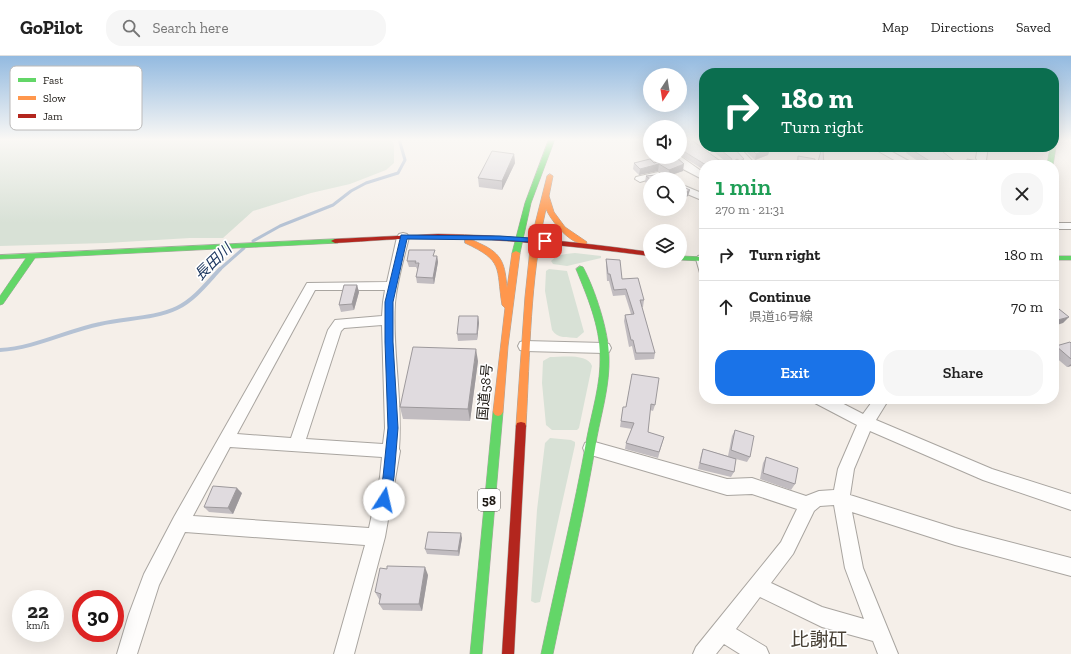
<!DOCTYPE html>
<meta charset="utf-8">
<style>
:root{--surface:#fff;--page:#f6f6f6;--text:#222;--muted:#767676;--line:#e0e0e0;--accent:#1a73e8}
body{margin:0;font-family:"Zilla Slab","Noto Sans JP",serif;background:var(--page);color:var(--text);height:100vh;display:flex;flex-direction:column;font-size:15px;white-space:nowrap}
*{box-sizing:border-box;margin:0}
p{font-size:13px;color:var(--muted)}
.icon{flex:none;width:22px;height:22px;fill:none;stroke:currentColor;stroke-width:2;stroke-linecap:round;stroke-linejoin:round}
.map{position:relative;flex:1;overflow:hidden}
.sheet{position:absolute;left:699px;top:104px;width:360px;height:244px;display:flex;flex-direction:column;background:var(--surface);border-radius:16px;box-shadow:0 4px 16px #0002}
.sheet>*{flex:none}
.guide{position:absolute;left:699px;top:12px;width:360px;height:84px;border-radius:16px;box-shadow:0 4px 16px #0002;background:#0b6e4f;color:#fff;overflow:hidden}
.needle{width:26px;rotate:192deg}
.tools{position:absolute;left:643px;top:12px;display:grid;gap:8px}
.tools a{display:grid;place-items:center;width:44px;height:44px;border-radius:50%;background:var(--surface);box-shadow:0 4px 16px #0002;font-size:20px}
.speed{position:absolute;left:12px;top:534px;display:flex;gap:8px;font-size:20px;font-weight:700;text-align:center}
.speed>*{display:grid;place-content:center;width:52px;height:52px;border-radius:50%;background:var(--surface);box-shadow:0 4px 16px #0002;line-height:1}
.speed small{font-size:10px;font-weight:400}
.speed .limit{border:6px solid #d22;background:#fff;color:#111}
.pin{position:absolute;display:grid;place-items:center;width:34px;height:34px;color:#fff;margin:-17px;border-radius:8px;box-shadow:0 2px 6px #0006}
.me{position:absolute;width:44px;margin:-22px;rotate:10deg;stroke-linejoin:round;filter:drop-shadow(0 0 3px #0008)}
.turn{display:flex;align-items:center;gap:14px;height:84px;padding:0 16px;font-size:18px}
.turn .icon{width:52px;height:52px;stroke-width:2.5}
.turn b{display:block;font-size:28px;line-height:34px}
.round{display:grid;place-items:center;flex:none;width:42px;height:42px;border-radius:16px;background:var(--page)}
.headline{display:flex;align-items:center;justify-content:space-between;height:68px;padding:0 16px}
h1{font-size:24px;font-weight:600;line-height:30px;color:#1e9e55}
.primary-button{display:flex;gap:8px;margin-top:auto;padding:8px 16px}
.primary-button a{flex:1;height:46px;border-radius:16px;background:var(--accent);color:#fff;font-size:16px;font-weight:600;line-height:46px;text-align:center}
.primary-button a+a{background:var(--page);color:var(--text)}
ul{padding:0;list-style:none}
li{display:flex;align-items:center;gap:12px;height:52px;padding:0 16px;border-top:1px solid var(--line)}
li div{flex:1}
li b{display:block;font-size:15px}
li em{font-style:normal}
header{display:flex;align-items:center;gap:24px;box-sizing:border-box;height:56px;padding:0 20px;background:var(--surface);border-bottom:1px solid var(--line)}
header strong{font-size:19px}
nav{display:flex;gap:22px;margin-inline-start:auto;font-size:14px}
.search{width:280px;height:36px;background:var(--page);display:flex;align-items:center;gap:10px;box-sizing:border-box;padding:0 14px;border-radius:16px;color:var(--muted);font-size:15px}
.map>svg:first-child{display:block}
</style>
<header>
<strong>GoPilot</strong>
<div class="search"><svg class="icon" aria-label="search" viewBox="0 0 24 24"><circle cx="10" cy="10" r="6"/><path d="M15 15l6 6"/></svg>Search here</div>
<nav><a>Map</a><a>Directions</a><a>Saved</a></nav>
</header>
<div class="map">
<svg width="1071" height="598" viewBox="0 0 1071 598">
<rect width="100%" height="100%" fill="#f5efe9"/>
<path fill="#d8e1d6" d="M0,83h392l2,6v18l-8,7 -36,14 -39,9 -58,18 -30,27h-33l-84,5 -106,3z
M575,197l26,3v2l-34,8 -14,-2 -2,-3c7,-7 14,-7 24,-8z
M549,213l18,2 17,61 -7,6c-10,-1 -19,1 -25,-8l-7,-39 1,-20z
M550,301c12,0 38,-4 42,9l-13,62 -2,2h-25l-6,-5 -4,-42 1,-22z
M550,382l21,2 4,2v3l-35,157 -5,1 -4,-2 6,-91 8,-67z"/>
<g fill="none" stroke-linecap="round" stroke-linejoin="round">
<path stroke="#b5c2d4" stroke-width="3" d="M253,185l27,-15 53,-21 18,-14 15,-8 32,-10 7,-13 -6,-21
M219,214l25,-22"/>
<path stroke="#b5c2d4" stroke-width="4" d="M0,294c35,-2 66,-19 100,-26 25,-6 54,-5 77,-16 17,-8 30,-25 43,-39"/>
<defs>
<path id="street" d="M728,91h11l17,18h-11z
M871,91h12l33,18h-13z
M978,91h10l-2,13 6,5 -13,-1 -3,-6z
M680,100l24,17v7l-21,-11 -13,-12z
M658,116l12,7h-20l-10,3 -5,-3 1,-2z
M680,128l24,10v7l-24,-10z
M1054,167h17v6h-17z
M403,177l4,1 2,3c-5,21 -12,44 -14,66 -3,48 8,97 4,146l1,2 -15,86 -31,117h-20l31,-109 -180,-13 -26,53 -22,69h-20l12,-40 15,-40 30,-57 133,-234 80,-1 10,-45 2,-3zM315,234h70l-2,12 -1,14 -47,4 -7,10 -37,108 -54,-4zM382,269l3,103 -2,16 -77,-5 35,-108 3,-3zM230,391l152,10 -2,20 -11,51 -176,-12z
M702,199l2,1v18l-4,-1 -4,-14 2,-3z
M525,285l79,2 5,1 2,4 -2,4 -5,1 -79,-2 -5,-1 -2,-4 2,-4z
M813,343h21l29,15 11,-15h15l-13,21 116,49 79,25v16l-88,-30 -113,-49 -16,38 -4,26 105,33 116,30v18l-116,-31 -103,-33 11,56 35,86h-20l-5,-13 -51,-14 -62,-30 -24,32 30,18 3,7h-29l-16,-10 -8,10h-23l3,-7 85,-105 16,-33 -45,-15 -25,1 -136,-40 -6,-2 -2,-5 2,-5 6,-2 136,38 25,-1 54,18 13,-5 15,-1 4,-21 19,-44 -42,-22zM834,449l11,63 19,51 -42,-12 -51,-24 22,-29 21,-43 6,-5z"/>
<path id="fast" d="M549,83h6l-24,64 -11,50 -1,2h-6l-1,-2 13,-50z
M1054,89l2,2 -3,18h-6l3,-18h4z
M335,183l4,2 -1,2 -303,15 -32,46 -3,1v-9l26,-38 -26,1v-4z
M680,200l24,1v4l-24,-1z
M1054,200h17v4h-17z
M580,210l3,1c12,22 26,65 26,90 1,27 -7,54 -12,80 -12,73 -29,145 -44,217h-12c15,-72 33,-144 46,-217 5,-26 14,-54 13,-81 0,-30 -13,-60 -24,-87z
M498,352l3,1 2,3 -21,242h-12l23,-242 2,-3z"/>
<path id="slow" d="M550,118l3,2 -4,20 5,16 11,15 22,15 -1,2c-15,2 -35,-23 -40,-35 -16,70 -16,145 -20,217l-1,3 -4,1 -4,-1 -1,-3 9,-129 6,-57 16,-64z
M465,183c6,-1 11,3 16,5 22,10 24,21 26,44l5,-35 4,-2 4,2 -12,93 -5,66 -2,3 -3,1 -3,-1 -2,-3 12,-104 -3,-3c-6,-38 2,-44 -37,-62z"/>
<path id="jam" d="M438,178c71,1 142,8 212,18v4c-70,-9 -141,-17 -212,-18 -34,0 -69,3 -103,5l-4,-2 4,-2z
M521,366l4,1 1,3 -12,228h-12l14,-228 1,-3z"/>
</defs>
<use href="#street" stroke="#a9a5a0" stroke-width="2"/>
<use href="#fast" stroke="#a9a5a0" stroke-width="1"/>
<use href="#slow" stroke="#a9a5a0" stroke-width="1"/>
<use href="#jam" stroke="#a9a5a0" stroke-width="1"/>
<use href="#street" fill="#fefdfc" fill-rule="evenodd"/>
<use href="#fast" fill="#63d668" fill-rule="evenodd"/>
<use href="#slow" fill="#ff974d" fill-rule="evenodd"/>
<use href="#jam" fill="#b3261e" fill-rule="evenodd"/>
</g>
<path fill="#c1bcc0" d="M680,83l39,21 6,1 -17,-14h25l9,17 -1,1h-37v5l-24,-15z
M698,83h6v5z
M741,91h25l4,2 -2,6 -13,5z
M909,92l34,4 13,13h-32l-18,-12z
M514,98l1,9 -13,27 -23,-3 -1,-9z
M798,100l16,9h-18v-3z
M967,103l22,6h-25z
M634,107h20l29,8 -14,5 -19,3v7l-5,-4 1,-6 19,-2 -7,-3 -19,4 -6,-6z
M437,200l1,6 -4,22 -17,-1 -1,-6 2,-8h-1l-1,-2h-7l-2,-6z
M606,203l16,20 22,21 -1,7h-1l13,46 -1,6 -19,1 -3,-14 -3,1 -5,-26 1,-6 6,-1 -6,-19 -12,1 -4,-15h-2l-1,-15z
M357,229l2,7 -5,18 -13,2 -2,-7z
M478,260l1,7 -2,17 -19,1 -1,-7z
M1071,287v23l-4,1 -13,-11v-8l2,-2z
M478,305l-8,60 -67,-2 -3,-12z
M632,318l23,31 -2,6 -3,-1 -2,22 16,5 -6,21 -33,-9 1,-6 6,-14 -12,-2 2,-14 4,-6z
M937,343h13l-4,4z
M735,374l15,27 -3,5 -11,-3 -2,13 -3,5 -33,-8 3,-14 2,-6 25,7 4,-20z
M766,401l29,27 -4,6 -31,-11 3,-16z
M242,437l-9,21 -24,-2 -5,-5z
M462,482l-3,18 -32,-2 -2,-5z
M387,513l41,6 -6,36 -39,-1 -4,-6 1,-4 -1,-1 -4,-7z"/>
<path fill="#9d999c" d="M770,93l-2,6 -13,5 1,-6z
M514,98l1,9 -13,27v-9z
M737,103l-1,6h-8z
M744,103l-2,5 -3,1 1,-4z
M659,108l-1,7 -19,4 1,-6z
M684,108l-1,7 -15,5 1,-6z
M690,134l-2,6 -8,5v-6z
M437,200l1,6 -4,22 -1,-6z
M357,229l2,7 -5,18 -2,-6z
M478,260l1,7 -2,17v-6z
M1069,261l-6,6 -9,3v-5z
M476,293l2,12 -8,60 -2,-12z
M1071,308v2l-4,1z
M237,432l5,5 -9,21 -5,-6z
M461,477l1,5 -3,18 -1,-5z
M425,511l3,8 -6,36 -3,-7z"/>
<path fill="#e0dbdf" stroke="#9d999c" d="M680,83h10l29,21 12,1 1,-2 -15,-12h16l11,12 -4,2 -3,-2 -9,6h-22l-26,-16z
M749,91h17l4,2 -14,5z
M915,91h29l-1,5 14,11 -7,2h-14l-27,-17z
M492,95l22,3 -12,27 -24,-3z
M821,95h2l1,14h-7z
M798,100l17,3 -1,6h-16z
M671,101h5l8,7 -15,6 -10,-6 -19,5 -6,-6 16,-4 4,4z
M967,103l22,4v2h-21z
M666,118l9,5h-25l-4,-3z
M680,127l1,3 9,4 -10,5z
M409,194h26l-2,6h4l-4,22 -17,-1 3,-14h-4l1,-2h-9z
M606,203l14,1 2,19 16,-1 6,22h-4l15,53h-19l-3,-13h-2l-6,-25 9,-1 -8,-25 -12,1 -4,-16h-2z
M344,229h13l-5,19 -13,1z
M1054,249l15,12 -15,4z
M459,260h19l-1,18h-20z
M1070,286l1,1v16l-15,-13z
M413,291l63,2 -8,60 -68,-2z
M632,318l27,4 -4,27 -4,-1 -3,28 16,5 -5,15 -33,-9 8,-20 -13,-2 2,-14h3z
M735,374l19,6 -4,21 -19,-7z
M703,393l33,10 -2,13 -34,-9z
M766,401l32,11 -3,16 -32,-11z
M213,430l24,2 -9,20 -24,-1z
M428,476l33,1 -3,18 -33,-2z
M387,510l38,1 -6,37h-40l2,-10 -6,-2 5,-24 7,1z"/>
<linearGradient id="sky" x2="0" y2="1"><stop stop-color="#93bae0"/><stop offset="0.5" stop-color="#faf8f5"/><stop offset="1" stop-color="#faf8f5" stop-opacity="0"/></linearGradient>
<rect width="1071" height="167" fill="url(#sky)"/>
<path fill="#1a73e8" stroke="#114b97" d="M401,179l99,1 45,3 4,2 -4,2 -45,-3 -93,-1 -14,63v40l5,86 -4,49 -4,23 -2,4 -4,1 -4,-1 -1,-4 4,-23 5,-49 -3,-86v-40z"/>
<g text-anchor="middle" dominant-baseline="central" stroke-width="3.5" stroke-linejoin="round" paint-order="stroke">
<rect fill="#fff" stroke="#625f5b" stroke-width="1" x="478" y="433" width="22" height="22" rx="3"/>
<g font-size="13" font-weight="bold" fill="#1e1a15">
<text x="489" y="444">58</text>
</g>
<g font-size="14" fill="#1e1a15" stroke="#fff">
<text transform="translate(485 336) rotate(-85)">国道58号</text>
</g>
<g font-size="15" font-style="italic" fill="#1e3861" stroke="#fff">
<text transform="translate(213 206) rotate(-44)">長田川</text>
</g>
<g font-size="19" fill="#484035" stroke="#fff">
<text x="819" y="583">比謝矼</text>
</g>
</g>
<rect x="10" y="10" width="132" height="64" rx="6" fill="#fff" stroke="#bcbab9" stroke-width="1"/>
<rect x="18" y="22" width="18" height="4" fill="#63d668"/>
<rect x="18" y="40" width="18" height="4" fill="#ff974d"/>
<rect x="18" y="58" width="18" height="4" fill="#b3261e"/>
<g font-size="11" fill="#1e1a15">
<text x="43" y="28">Fast</text>
<text x="43" y="46">Slow</text>
<text x="43" y="64">Jam</text>
</g>
</svg>
<div class="tools">
<a><svg class="needle" viewBox="-14 -14 28 28"><path d="M0-13l5 13h-10z" fill="#e53935"/><path d="M0 13l5-13h-10z" fill="#767676"/></svg></a>
<a><svg class="icon" aria-label="sound" viewBox="0 0 24 24"><path d="M4 9h4l5-4v14l-5-4H4zM17 9q2 3 0 6"/></svg></a>
<a><svg class="icon" aria-label="search" viewBox="0 0 24 24"><circle cx="10" cy="10" r="6"/><path d="M15 15l6 6"/></svg></a>
<a><svg class="icon" aria-label="layers" viewBox="0 0 24 24"><path d="M12 4l9 5-9 5-9-5zM3 14l9 5 9-5"/></svg></a>
</div>
<div class="speed"><div>22<small>km/h</small></div><div class="limit">30</div></div>
<div class="pin" style="left:545px;top:185px;background:#d93025"><svg class="icon" aria-label="arrive" viewBox="0 0 24 24"><path d="M6 21V4h12l-3 4 3 4H6"/></svg></div>
<svg class="me" style="left:384px;top:444px" viewBox="-20 -20 40 40"><circle r="19" fill="#fff"/><path d="M0-13L10 11 0 6-10 11z" fill="#1a73e8"/></svg>
<div class="guide">
<div class="turn"><svg class="icon" aria-label="right" viewBox="0 0 24 24"><path d="M7 20v-9h11M14 6l5 5-5 5"/></svg><div><b>180 m</b>Turn right</div></div>
</div>
<section class="sheet">
<div class="headline"><div><h1>1 min</h1><p>270 m · 21:31</p></div><a class="round"><svg class="icon" aria-label="close" viewBox="0 0 24 24"><path d="M6 6l12 12M18 6L6 18"/></svg></a></div>
<ul>
<li><svg class="icon" aria-label="right" viewBox="0 0 24 24"><path d="M7 20v-9h11M14 6l5 5-5 5"/></svg><div><b>Turn right</b></div><em>180 m</em></li>
<li><svg class="icon" aria-label="ahead" viewBox="0 0 24 24"><path d="M12 20V5M6 11l6-6 6 6"/></svg><div><b>Continue</b><p>県道16号線</p></div><em>70 m</em></li>
</ul>
<div class="primary-button"><a>Exit</a><a>Share</a></div>
</section>
</div>
